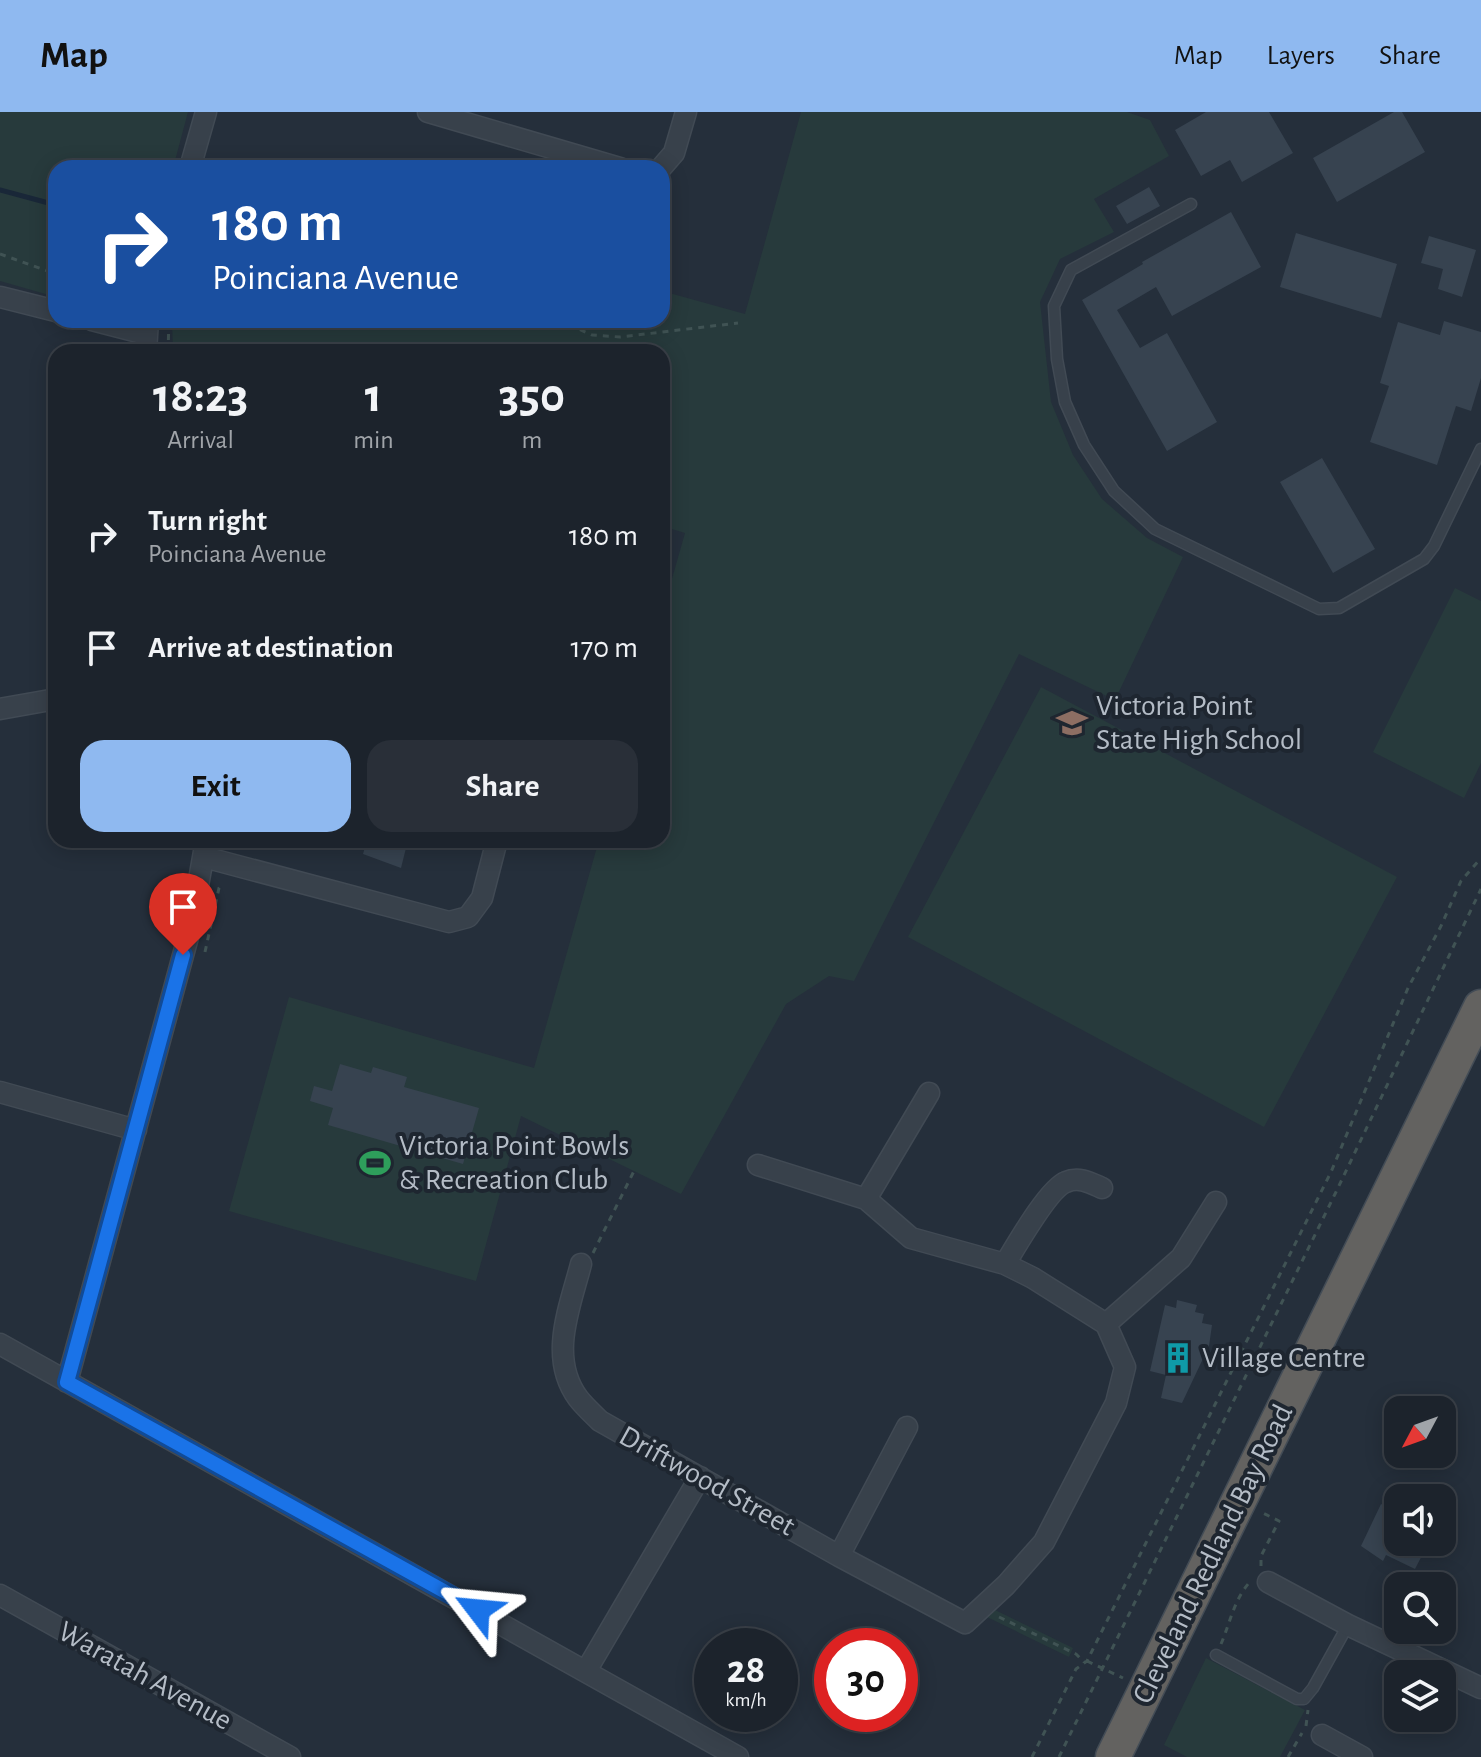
<!DOCTYPE html>
<style>
:root{--surface:#1c232c;--page:#292f38;--text:#f1f3f6;--muted:#a0a4a9;--line:#3a4048;--accent:#8fb9f0}
body{margin:0;font-family:"Alegreya Sans",sans-serif;background:var(--page);color:var(--text);height:100vh;display:flex;flex-direction:column;font-size:30px;white-space:nowrap}
*{box-sizing:border-box;margin:0}
p{font-size:26px;color:var(--muted)}
.icon{flex:none;width:44px;height:44px;fill:none;stroke:currentColor;stroke-width:2;stroke-linecap:round;stroke-linejoin:round}
.map{position:relative;flex:1;overflow:hidden}
.sheet{position:absolute;left:48px;top:232px;width:622px;height:504px;display:flex;flex-direction:column;background:var(--surface);border-radius:24px;box-shadow:0 4px 20px #0003,0 0 0 2px var(--line)}
.sheet>*{flex:none}
.hud{position:absolute;left:48px;top:48px;width:622px;height:168px;border-radius:24px;box-shadow:0 4px 20px #0003,0 0 0 2px var(--line);background:#1a4fa0;color:#fff;overflow:hidden}
.needle{width:52px;rotate:229deg}
.controls{position:absolute;left:1384px;top:1284px;display:grid;gap:16px}
.controls a{display:grid;place-items:center;width:72px;height:72px;border-radius:16px;background:var(--surface);box-shadow:0 4px 20px #0003,0 0 0 2px var(--line);font-size:40px}
.speed{position:absolute;left:694px;top:1516px;display:flex;gap:16px;font-size:40px;font-weight:700;text-align:center}
.speed>*{display:grid;place-content:center;width:104px;height:104px;border-radius:50%;background:var(--surface);box-shadow:0 4px 20px #0003,0 0 0 2px var(--line);line-height:1}
.speed small{font-size:20px;font-weight:400}
.speed .limit{border:12px solid #d22;background:#fff;color:#111}
.pin{position:absolute;display:grid;place-items:center;width:68px;height:68px;color:#fff;margin:-82px -34px;border-radius:50% 50% 50% 0;rotate:-45deg;box-shadow:0 0 8px #0007}
.pin .icon{rotate:45deg}
.me{position:absolute;width:88px;margin:-44px;rotate:299deg;stroke-linejoin:round;filter:drop-shadow(0 0 6px #0008)}
.turn{display:flex;align-items:center;gap:28px;height:168px;padding:0 32px;font-size:36px}
.turn .icon{width:104px;height:104px;stroke-width:2.5}
.turn b{display:block;font-size:56px;line-height:68px}
.eta{display:flex;justify-content:space-evenly;align-items:center;height:136px;text-align:center}
.eta b{font-size:48px;font-weight:600;line-height:56px}
.cta{display:flex;gap:16px;margin-top:auto;padding:16px 32px}
.cta a{flex:1;height:92px;border-radius:24px;background:var(--accent);color:#111;font-size:32px;font-weight:600;line-height:92px;text-align:center}
.cta a+a{background:var(--page);color:var(--text)}
ul{padding:0;list-style:none}
li{display:flex;align-items:center;gap:24px;height:112px;padding:0 32px}
li div{flex:1}
li b{display:block;font-size:30px}
li em{font-style:normal}
header{display:flex;align-items:center;gap:48px;box-sizing:border-box;height:112px;padding:0 40px;background:var(--accent);color:#111}
header strong{font-size:38px}
nav{display:flex;gap:44px;margin-inline-start:auto;font-size:28px}
.map>svg:first-child{display:block}
</style>
<header>
<strong>Map</strong>
<nav><a>Map</a><a>Layers</a><a>Share</a></nav>
</header>
<div class="map">
<svg width="1481" height="1645" viewBox="0 0 1481 1645">
<rect width="100%" height="100%" fill="#252f3b"/>
<path fill="#273a3c" d="M0,0h188l-15,56h-117v129l-56,-16z
M801,0h326l23,8 19,36 -75,43 20,33 -54,27 -20,43 11,100 22,53 29,44 45,39 36,19 -68,143 -96,-46 -165,327 -25,-5 -43,28 -105,190 -160,-78 -45,165 -247,-70 60,-214 245,71 65,-228h63v-226l23,-81 -23,-7v-174h-489l-1,-32h490v-29l83,23z
M1455,476l26,13v162l-17,35 -91,-46z
M1041,575l356,190 -133,250 -356,-190z
M993,1497l80,39 -4,9 -82,-40z
M1206,1546l99,52 -25,47h-93l-23,-12z"/>
<g fill="none" stroke-linecap="round" stroke-linejoin="round">
<path stroke="#192738" stroke-width="5" d="M0,78l56,15"/>
</g>
<path fill="#374350" d="M1206,0h63l24,41 -51,29 -12,-22 -29,16 -26,-46z
M1394,0h8l23,40 -88,50 -24,-44z
M1149,75l11,19 -33,18 -11,-18z
M1231,100l30,55 -89,49 -16,-29 -39,23 23,38 27,-15 50,89 -50,29 -85,-151 61,-36 -1,-2z
M1296,121l101,31 -16,54 -101,-31z
M1429,124l47,14 -14,47 -24,-8 5,-20 -22,-6z
M1444,209l37,11v46l-10,33 -15,-5 -19,59 -67,-23 19,-56 -9,-3 18,-61 42,13z
M1322,346l53,91 -42,24 -53,-91z
M367,728h41l-7,28 -38,-14z
M340,952l31,9 2,-6 34,10 -3,10 75,21 -16,56 -135,-39 5,-17 -23,-7 4,-15 18,5z
M1177,1188l20,5 -2,7 9,2 -2,9 10,2 -3,21 -27,57 -21,-5 5,-23 -16,-4 15,-66 11,3z
M1381,1392l17,9v29h31l-14,27 -29,-14 -3,6 -22,-15z"/>
<g fill="none" stroke-linecap="round" stroke-linejoin="round">
<defs>
<path id="service" d="M1191,92l-120,66 -17,36 3,53 8,43 19,43 30,46 41,38 164,80 20,-1 85,-49 10,-13 47,-97
M1216,1543l81,44h7l9,-11 35,-63"/>
<path id="minor" d="M428,0l192,56
M190,56l16,-56
M661,56l13,-15 12,-41
M0,185l56,14
M92,208l54,14
M146,240l2,-32
M0,597l56,-10
M204,745l245,65 19,-5 14,-19 15,-58
M0,980l136,38
M866,1087l63,-106
M581,1152c-11,43 -33,93 -3,134 6,8 15,16 22,23l239,135 126,67 41,-38 38,-43 72,-139 9,-36 -19,-43 -73,-46 -28,-14 -94,-26 -45,-39 -108,-34
M1005,1152c11,-18 44,-76 61,-82 13,-6 25,1 36,6
M1106,1212l75,-66 35,-56
M0,1232l738,413
M67,1270l124,-456 15,-86
M839,1444l68,-129
M1268,1470l80,43 133,63
M0,1483l290,162
M586,1559l114,-194
M1322,1623l40,22"/>
<path id="trunk" d="M1113,1645l368,-750"/>
</defs>
<use href="#service" stroke="#414a54" stroke-width="13"/>
<use href="#minor" stroke="#414a54" stroke-width="23"/>
<use href="#trunk" stroke="#434c56" stroke-width="37"/>
<path stroke="#405354" stroke-width="3" stroke-dasharray="6 6" stroke-linecap="butt" d="M0,142l56,20
M558,208l34,15 28,2 118,-14
M168,240l1,-32
M205,840l14,-64 4,-5
M593,1141l41,-82
M1261,1454v-10l18,-35 -16,-8
M999,1505l77,37 8,8
M1221,1532c9,-21 13,-44 28,-61
M1087,1549l36,17
M1306,1614l2,-16
M1032,1645l44,-88 11,-8 244,-489 77,-184 33,-62 20,-45 20,-23
M1059,1645l276,-563 146,-305
M1288,1645l14,-24"/>
<use href="#service" stroke="#38414b" stroke-width="10"/>
<use href="#minor" stroke="#38414b" stroke-width="20"/>
<use href="#trunk" stroke="#636260" stroke-width="34"/>
</g>
<g fill="none" stroke-linecap="round" stroke-linejoin="round">
<defs>
<path id="route" d="M183,843l-116,427 411,228"/>
</defs>
<use href="#route" stroke="#114b97" stroke-width="20"/>
<use href="#route" stroke="#1a73e8" stroke-width="14"/>
</g>
<defs>
<symbol id="school-bare" viewBox="-9 -9 18 18"><path d="M0-5L7-2L0 1L-7-2ZM-4 1L0 2.5L4 1V4Q0 6-4 4Z" fill="#8d6e63" stroke="#1e2630" stroke-width="2.5" paint-order="stroke"/></symbol>
<symbol id="stadium-bare" viewBox="-9 -9 18 18"><path d="M0-5a6.5 5 0 1 0 0 10a6.5 5 0 1 0 0-10ZM-3.5-1.8h7v3.6h-7Z" fill="#2e9e5b" stroke="#1e2630" stroke-width="2.5" paint-order="stroke"/></symbol>
<symbol id="building-bare" viewBox="-9 -9 18 18"><path d="M-4-6H4V6H1V3H-1V6H-4ZM-2.5-4.3h1.7v1.8h-1.7ZM.8-4.3h1.7v1.8H.8ZM-2.5-1h1.7V.8h-1.7ZM.8-1h1.7V.8H.8Z" fill="#0f9aa8" stroke="#1e2630" stroke-width="2.5" paint-order="stroke"/></symbol>
</defs>
<g fill-rule="evenodd">
<use href="#school-bare" x="1050" y="589" width="44" height="44"/>
<use href="#stadium-bare" x="353" y="1029" width="44" height="44"/>
<use href="#building-bare" x="1156" y="1224" width="44" height="44"/>
</g>
<g text-anchor="middle" dominant-baseline="central" stroke-width="8" stroke-linejoin="round" paint-order="stroke">
<g font-size="30" fill="#b4bcc6" stroke="#1e2630" text-anchor="start">
<text x="1096" y="594">Victoria Point<tspan x="1096" dy="34">State High School</tspan></text>
<text x="399" y="1034">Victoria Point Bowls<tspan x="399" dy="34">&amp; Recreation Club</tspan></text>
<text x="1202" y="1246">Village Centre</text>
</g>
<g font-size="30" fill="#b4bcc6" stroke="#1e2630">
<text transform="translate(707 1369) rotate(29)">Driftwood Street</text>
<text transform="translate(1213 1442) rotate(-64)">Cleveland Redland Bay Road</text>
<text transform="translate(145 1564) rotate(29)">Waratah Avenue</text>
</g>
</g>
</svg>
<div class="controls">
<a><svg class="needle" viewBox="-14 -14 28 28"><path d="M0-13l5 13h-10z" fill="#e53935"/><path d="M0 13l5-13h-10z" fill="#a0a4a9"/></svg></a>
<a><svg class="icon" aria-label="sound" viewBox="0 0 24 24"><path d="M4 9h4l5-4v14l-5-4H4zM17 9q2 3 0 6"/></svg></a>
<a><svg class="icon" aria-label="search" viewBox="0 0 24 24"><circle cx="10" cy="10" r="6"/><path d="M15 15l6 6"/></svg></a>
<a><svg class="icon" aria-label="layers" viewBox="0 0 24 24"><path d="M12 4l9 5-9 5-9-5zM3 14l9 5 9-5"/></svg></a>
</div>
<div class="speed"><div>28<small>km/h</small></div><div class="limit">30</div></div>
<div class="pin" style="left:183px;top:843px;background:#d93025"><svg class="icon" aria-label="arrive" viewBox="0 0 24 24"><path d="M6 21V4h12l-3 4 3 4H6"/></svg></div>
<svg class="me" style="left:478px;top:1498px" viewBox="-20 -20 40 40"><path d="M0-17L14 15 0 8-14 15z" fill="#1a73e8" stroke="#fff" stroke-width="4"/></svg>
<div class="hud">
<div class="turn"><svg class="icon" aria-label="right" viewBox="0 0 24 24"><path d="M7 20v-9h11M14 6l5 5-5 5"/></svg><div><b>180 m</b>Poinciana Avenue</div></div>
</div>
<section class="sheet">
<div class="eta">
<div><b>18:23</b><p>Arrival</p></div>
<div><b>1</b><p>min</p></div>
<div><b>350</b><p>m</p></div>
</div>
<ul>
<li><svg class="icon" aria-label="right" viewBox="0 0 24 24"><path d="M7 20v-9h11M14 6l5 5-5 5"/></svg><div><b>Turn right</b><p>Poinciana Avenue</p></div><em>180 m</em></li>
<li><svg class="icon" aria-label="arrive" viewBox="0 0 24 24"><path d="M6 21V4h12l-3 4 3 4H6"/></svg><div><b>Arrive at destination</b></div><em>170 m</em></li>
</ul>
<div class="cta"><a>Exit</a><a>Share</a></div>
</section>
</div>
